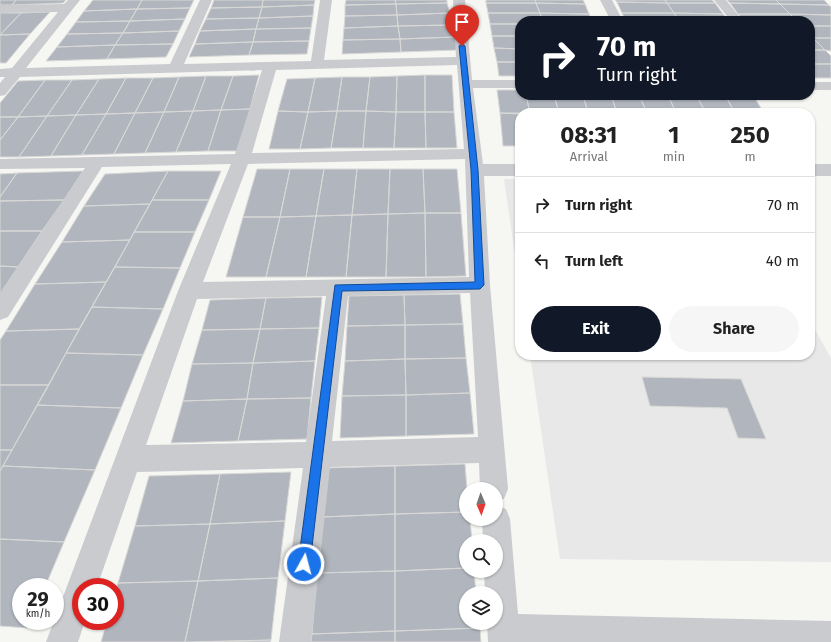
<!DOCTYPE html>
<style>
:root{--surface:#fff;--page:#f6f6f6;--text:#222;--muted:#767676;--line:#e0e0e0;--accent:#111827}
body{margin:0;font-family:"Fira Sans",sans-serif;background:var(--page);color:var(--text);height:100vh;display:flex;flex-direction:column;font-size:15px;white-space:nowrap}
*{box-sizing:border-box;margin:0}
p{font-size:13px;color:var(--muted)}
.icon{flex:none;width:22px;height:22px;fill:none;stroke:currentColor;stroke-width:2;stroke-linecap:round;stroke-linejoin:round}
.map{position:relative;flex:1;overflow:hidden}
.drawer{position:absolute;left:515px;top:108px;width:300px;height:252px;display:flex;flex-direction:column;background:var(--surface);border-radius:16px;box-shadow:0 1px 3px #0004}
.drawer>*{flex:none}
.top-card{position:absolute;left:515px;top:16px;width:300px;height:84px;border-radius:16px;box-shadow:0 1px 3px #0004;background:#111827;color:#fff;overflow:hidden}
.needle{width:26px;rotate:178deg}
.tools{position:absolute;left:459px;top:482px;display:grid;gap:8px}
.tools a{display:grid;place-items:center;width:44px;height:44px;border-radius:50%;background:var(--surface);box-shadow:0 1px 3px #0004;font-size:20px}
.speed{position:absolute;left:12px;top:578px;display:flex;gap:8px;font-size:20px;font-weight:700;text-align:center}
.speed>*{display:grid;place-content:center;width:52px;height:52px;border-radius:50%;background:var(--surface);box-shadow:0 1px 3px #0004;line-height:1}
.speed small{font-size:10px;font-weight:400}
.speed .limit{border:6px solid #d22;background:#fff;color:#111}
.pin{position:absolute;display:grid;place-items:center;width:34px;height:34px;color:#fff;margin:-41px -17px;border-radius:50% 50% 50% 0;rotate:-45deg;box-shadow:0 0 4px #0007}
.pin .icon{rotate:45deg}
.me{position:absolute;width:44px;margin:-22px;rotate:7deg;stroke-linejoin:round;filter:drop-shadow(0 0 3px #0008)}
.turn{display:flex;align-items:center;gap:14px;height:84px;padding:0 16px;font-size:18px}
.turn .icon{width:52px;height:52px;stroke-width:2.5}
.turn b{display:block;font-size:28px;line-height:34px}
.eta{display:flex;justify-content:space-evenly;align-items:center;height:68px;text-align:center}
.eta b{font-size:24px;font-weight:700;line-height:28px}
.button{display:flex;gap:8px;margin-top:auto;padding:8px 16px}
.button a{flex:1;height:46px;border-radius:24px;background:var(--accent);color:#fff;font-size:16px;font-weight:700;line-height:46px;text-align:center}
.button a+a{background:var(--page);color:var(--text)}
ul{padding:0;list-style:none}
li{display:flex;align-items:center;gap:12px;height:56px;padding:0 16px;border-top:1px solid var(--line)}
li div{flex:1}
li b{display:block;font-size:15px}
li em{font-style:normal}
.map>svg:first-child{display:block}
</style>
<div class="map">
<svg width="831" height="642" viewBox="0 0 831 642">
<rect width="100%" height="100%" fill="#f6f7f3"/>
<path fill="#e7e8e7" d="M504,179h16v110z
M810,321l21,37v204l-271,-3 -30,-204h280z"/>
<path fill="#b1b6be" stroke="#d8d8d6" d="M0,0h16l-4,5h-12z
M16,0h50l-3,3 -51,2z
M93,0h49l-5,9 -53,2z
M142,0h52l-4,8 -53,1z
M214,0h49l-1,7 -51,1z
M263,0h52l-1,5 -52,2z
M346,0h49l1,4 -51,1z
M395,0h52v3l-51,1z
M486,0h49l1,3h-50z
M535,0h48l2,4 -49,-1z
M615,0h50l2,3 -50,-1z
M665,0h47l3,3h-48z
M727,0h49l4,4 -50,-1z
M776,0h48l5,5 -49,-1z
M617,2l50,1 7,10h-52z
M447,3l3,10 -53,2 -1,-11z
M486,3h50l4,10h-52z
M536,3l49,1 4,10 -49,-1z
M667,3h48l8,11 -49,-1z
M730,3l50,1 10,10h-52z
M396,4l1,11 -52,1v-11z
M780,4l49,1 2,2v8l-41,-1z
M314,5l-1,11 -54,2 3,-11z
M262,7l-3,11 -53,1 5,-11z
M190,8l-5,11 -55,2 7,-12z
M137,9l-7,12 -54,1 8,-11z
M50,12l-20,22 -30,1 21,-22z
M0,13h21l-21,22z
M450,13l2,12 -54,1 -1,-11z
M488,13h52l2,8h-22v3h-30z
M540,13l49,1 3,7h-50z
M622,13h52l5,8h-53z
M674,13l49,1 6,7h-50z
M738,14h52l7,7h-53z
M790,14l41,1v11h-21v-5h-13z
M397,15l1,11 -54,2 1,-12z
M313,16l-2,12 -55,1 3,-11z
M259,18l-3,11 -56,2 6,-12z
M185,19l-6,12 -56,2 7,-12z
M130,21l-7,12 -56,1 9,-12z
M490,24h30v12h-28z
M452,25l3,12 -55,2 -2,-13z
M398,26l2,13 -57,1 1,-12z
M810,26h21v12h-18l-3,-3z
M311,28l-2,13 -56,1 3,-13z
M256,29l-3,13 -58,2 5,-13z
M179,31l-6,13 -58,1 8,-12z
M123,33l-8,12 -58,2 10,-13z
M30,34l-24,29h-6v-28z
M492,36h28v13l-26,-1z
M455,37l3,13 -57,2 -1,-13z
M810,38h3l12,12h-15z
M813,38h18v13l-6,-1z
M400,39l1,13 -59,2 1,-14z
M309,41l-2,13 -58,1 4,-13z
M253,42l-4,13 -60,2 6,-13z
M173,44l-7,13 -59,2 8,-14z
M115,45l-8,14 -61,2 11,-14z
M494,48l26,1v13h-23z
M810,50h15l6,6v8h-21z
M497,62h23v14h-21z
M810,64h21v14h-21z
M259,75l-9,34 -29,1 12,-34z
M425,75v37h-29l1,-36z
M425,75h27l2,37h-29z
M206,76h27l-12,34 -28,1z
M206,76l-13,35 -29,1 15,-35z
M397,76l-1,36 -30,-1 4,-34z
M179,77l-15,35 -29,1 18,-35z
M342,77l-5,34 -29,1 7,-34z
M342,77h28l-4,34h-29z
M126,78l-20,36 -30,1 23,-36z
M126,78h27l-18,35 -29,1z
M315,78l-7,34 -30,-1 9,-32z
M99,79l-23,36 -29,1 25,-36z
M45,80h27l-25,36 -29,1z
M45,80l-27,37h-18v-14l18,-22z
M497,90h23v5h6l4,18h-30z
M526,95h28l5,18h-29z
M554,95h29l5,18h-29z
M583,95h28l6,18h-29z
M611,95h28l8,18h-30z
M639,95h29l8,18h-29z
M668,95h28l10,18h-30z
M696,95h29l10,18h-29z
M725,95h28l11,18h-29z
M250,109l-11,42h-31l13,-41z
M221,110l-13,41 -32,1 17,-41z
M193,111l-17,41 -31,1 19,-41z
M278,111l30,1 -8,37h-31z
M337,111h29l-3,37h-32z
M337,111l-6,37 -31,1 8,-37z
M366,111l30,1 -2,36h-31z
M164,112l-19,41 -31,1 21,-41z
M396,112h29l1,36h-32z
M425,112h29l3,36h-31z
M135,113l-21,41 -32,1 24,-41z
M500,113l20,1v32h-17z
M106,114l-24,41 -31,1 25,-41z
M76,115l-25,41 -32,1 28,-41z
M47,116l-28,41h-19v-17l18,-23z
M0,117h18l-18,23z
M257,169h33l-10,48h-37z
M290,169h34l-8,47 -36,1z
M324,169h33l-5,46 -36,1z
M357,169h33l-2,45 -36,1z
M390,169h33l2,44 -37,1z
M423,169h34l4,44h-36z
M83,171l-19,29 -64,1v-4l17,-24z
M168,171h53l-12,29h-57z
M168,171l-18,33 -66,2 21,-32z
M17,173l-17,24v-23z
M64,200l-22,31h-42v-30z
M152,200h57l-14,32h-61z
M150,204l-20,36 -68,2 22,-36z
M425,213h36l5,63 -40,1z
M425,213l1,64h-40l2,-63z
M388,214l-2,63h-40l6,-62z
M352,215l-6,62h-40l10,-61z
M316,216l-10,61h-40l14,-60z
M243,217h37l-14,60h-40z
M0,231h42l-24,36 -18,-1z
M134,232h61l-15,36 -65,-1z
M130,240l-24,42 -71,2 27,-42z
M0,266l18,1 -18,27z
M115,267l65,1 -17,41 -71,-2z
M106,282l-27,47 -73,2 29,-47z
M460,294l3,30 -58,1 -1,-30z
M404,295l1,30 -58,1 2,-30z
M322,297l-3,31 -59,1 6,-31z
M266,298l-6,31 -58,1 8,-30z
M92,307l71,2 -20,46 -77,-2z
M463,324l3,34 -61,1v-34z
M405,325v34l-60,2 2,-35z
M319,328l-4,33 -62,2 7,-34z
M79,329l-30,56h-49v-45l6,-9z
M260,329l-7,34 -61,1 10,-34z
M66,353l77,2 -22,53 -84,-3z
M466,358l4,35 -64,2 -1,-36z
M405,359l1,36 -64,1 3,-35z
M315,361l-4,37 -64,1 6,-36z
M253,363l-6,36 -64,2 9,-37z
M642,377l99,2 25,60 -28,-1 -11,-30 -77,-2z
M0,385h49l-37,65h-12z
M470,393l4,41 -68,2v-41z
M406,395v41l-66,2 2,-42z
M311,398l-4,41 -69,2 9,-42z
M247,399l-9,42 -67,2 12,-42z
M37,405l84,3 -26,62 -92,-4z
M0,450h12l-12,21z
M465,464l2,25 -1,23 -71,2v-48z
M3,466l92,4 -31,72 -64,-3v-68z
M395,466v48l-73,3 4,-49z
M291,472l-6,49 -75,3 10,-50z
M220,474l-10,50 -75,2 14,-50z
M466,512v7h4l2,22h-6v27l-71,3v-57z
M395,514v57l-78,2 5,-56z
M285,521l-7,57 -80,3 12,-57z
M210,524l-12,57 -80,2 17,-57z
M0,539l64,3 -19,45h-24v34h9l-3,7 -27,-2z
M466,568v3h8l2,22h-10v30h13l1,5 -85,3v-60z
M395,571v60l-83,3 5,-61z
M278,578l-7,62 -86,2 13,-61z
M198,581l-13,61h-84l6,-21h8v-26l3,-12z
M480,628l1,14h-86v-11z
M395,631v11h-84l1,-8z
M271,640l-1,2h-52z"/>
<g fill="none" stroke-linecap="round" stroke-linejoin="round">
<path fill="#c9cbcf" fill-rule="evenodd" d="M68,0h12l-54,68 144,-4 30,-64h12l-28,64 127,-3 9,-61h12l-8,60 132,-3 -3,-57h12l7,80h48v8h-47l10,76h37v12h-36l6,109 18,204 -4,10 -8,3v-13h-16l-1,-26 -149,4 -19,175h-32l24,-174 -166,4 -40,115h-16v34h4l-7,21h-32l132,-351 53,-127 -129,3 -94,150 -8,3v-27l85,-125 -85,1v-10l235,-5 27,-84 -242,7 -15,18 -5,1v-13l5,-6h-5v-8l12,-1 46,-56 -58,1v-8l64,-1zM457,65l7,84 -212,4 24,-83zM465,159l4,118 -266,5 45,-118zM470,293l8,144 -146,4 16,-145zM326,296l-20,146 -160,3 51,-146z
M600,0h12l11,21h-12z
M714,0h12l17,21h-12z
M810,82h21v8h-21z
M810,164h21v12h-21z
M496,505l10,4 4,10 8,95 313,7v21h-343l-1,-19h9v-30h-11l-1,-22h12v-30h-13l-1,-22h14z"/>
</g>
<path fill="#1a73e8" stroke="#114b97" d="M462,44l3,2 13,124 6,115 -4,4 -138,2 -32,273 -1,4 -5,2 -4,-2 -2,-4 37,-279 140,-3 -4,-112 -12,-124z"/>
</svg>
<div class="tools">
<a><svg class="needle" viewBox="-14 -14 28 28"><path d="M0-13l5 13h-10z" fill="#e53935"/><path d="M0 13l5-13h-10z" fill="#767676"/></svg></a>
<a><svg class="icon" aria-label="search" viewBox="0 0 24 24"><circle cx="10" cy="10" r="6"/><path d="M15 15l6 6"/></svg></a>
<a><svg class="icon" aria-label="layers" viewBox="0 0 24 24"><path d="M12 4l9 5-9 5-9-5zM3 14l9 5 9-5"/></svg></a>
</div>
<div class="speed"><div>29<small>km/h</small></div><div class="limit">30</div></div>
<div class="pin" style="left:462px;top:46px;background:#d93025"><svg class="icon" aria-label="arrive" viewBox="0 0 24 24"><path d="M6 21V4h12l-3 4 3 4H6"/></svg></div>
<svg class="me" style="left:304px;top:564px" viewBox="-20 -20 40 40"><circle r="17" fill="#1a73e8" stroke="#fff" stroke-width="3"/><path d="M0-11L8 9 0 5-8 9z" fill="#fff"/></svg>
<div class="top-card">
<div class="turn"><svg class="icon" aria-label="right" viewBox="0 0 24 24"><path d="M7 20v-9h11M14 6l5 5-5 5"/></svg><div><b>70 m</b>Turn right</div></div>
</div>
<section class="drawer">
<div class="eta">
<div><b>08:31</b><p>Arrival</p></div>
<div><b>1</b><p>min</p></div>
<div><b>250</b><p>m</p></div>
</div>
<ul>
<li><svg class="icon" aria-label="right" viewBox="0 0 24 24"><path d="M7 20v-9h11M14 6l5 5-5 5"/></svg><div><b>Turn right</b></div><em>70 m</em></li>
<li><svg class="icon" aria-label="left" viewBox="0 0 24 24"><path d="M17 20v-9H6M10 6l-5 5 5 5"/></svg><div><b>Turn left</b></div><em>40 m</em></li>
</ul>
<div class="button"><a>Exit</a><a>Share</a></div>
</section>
</div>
